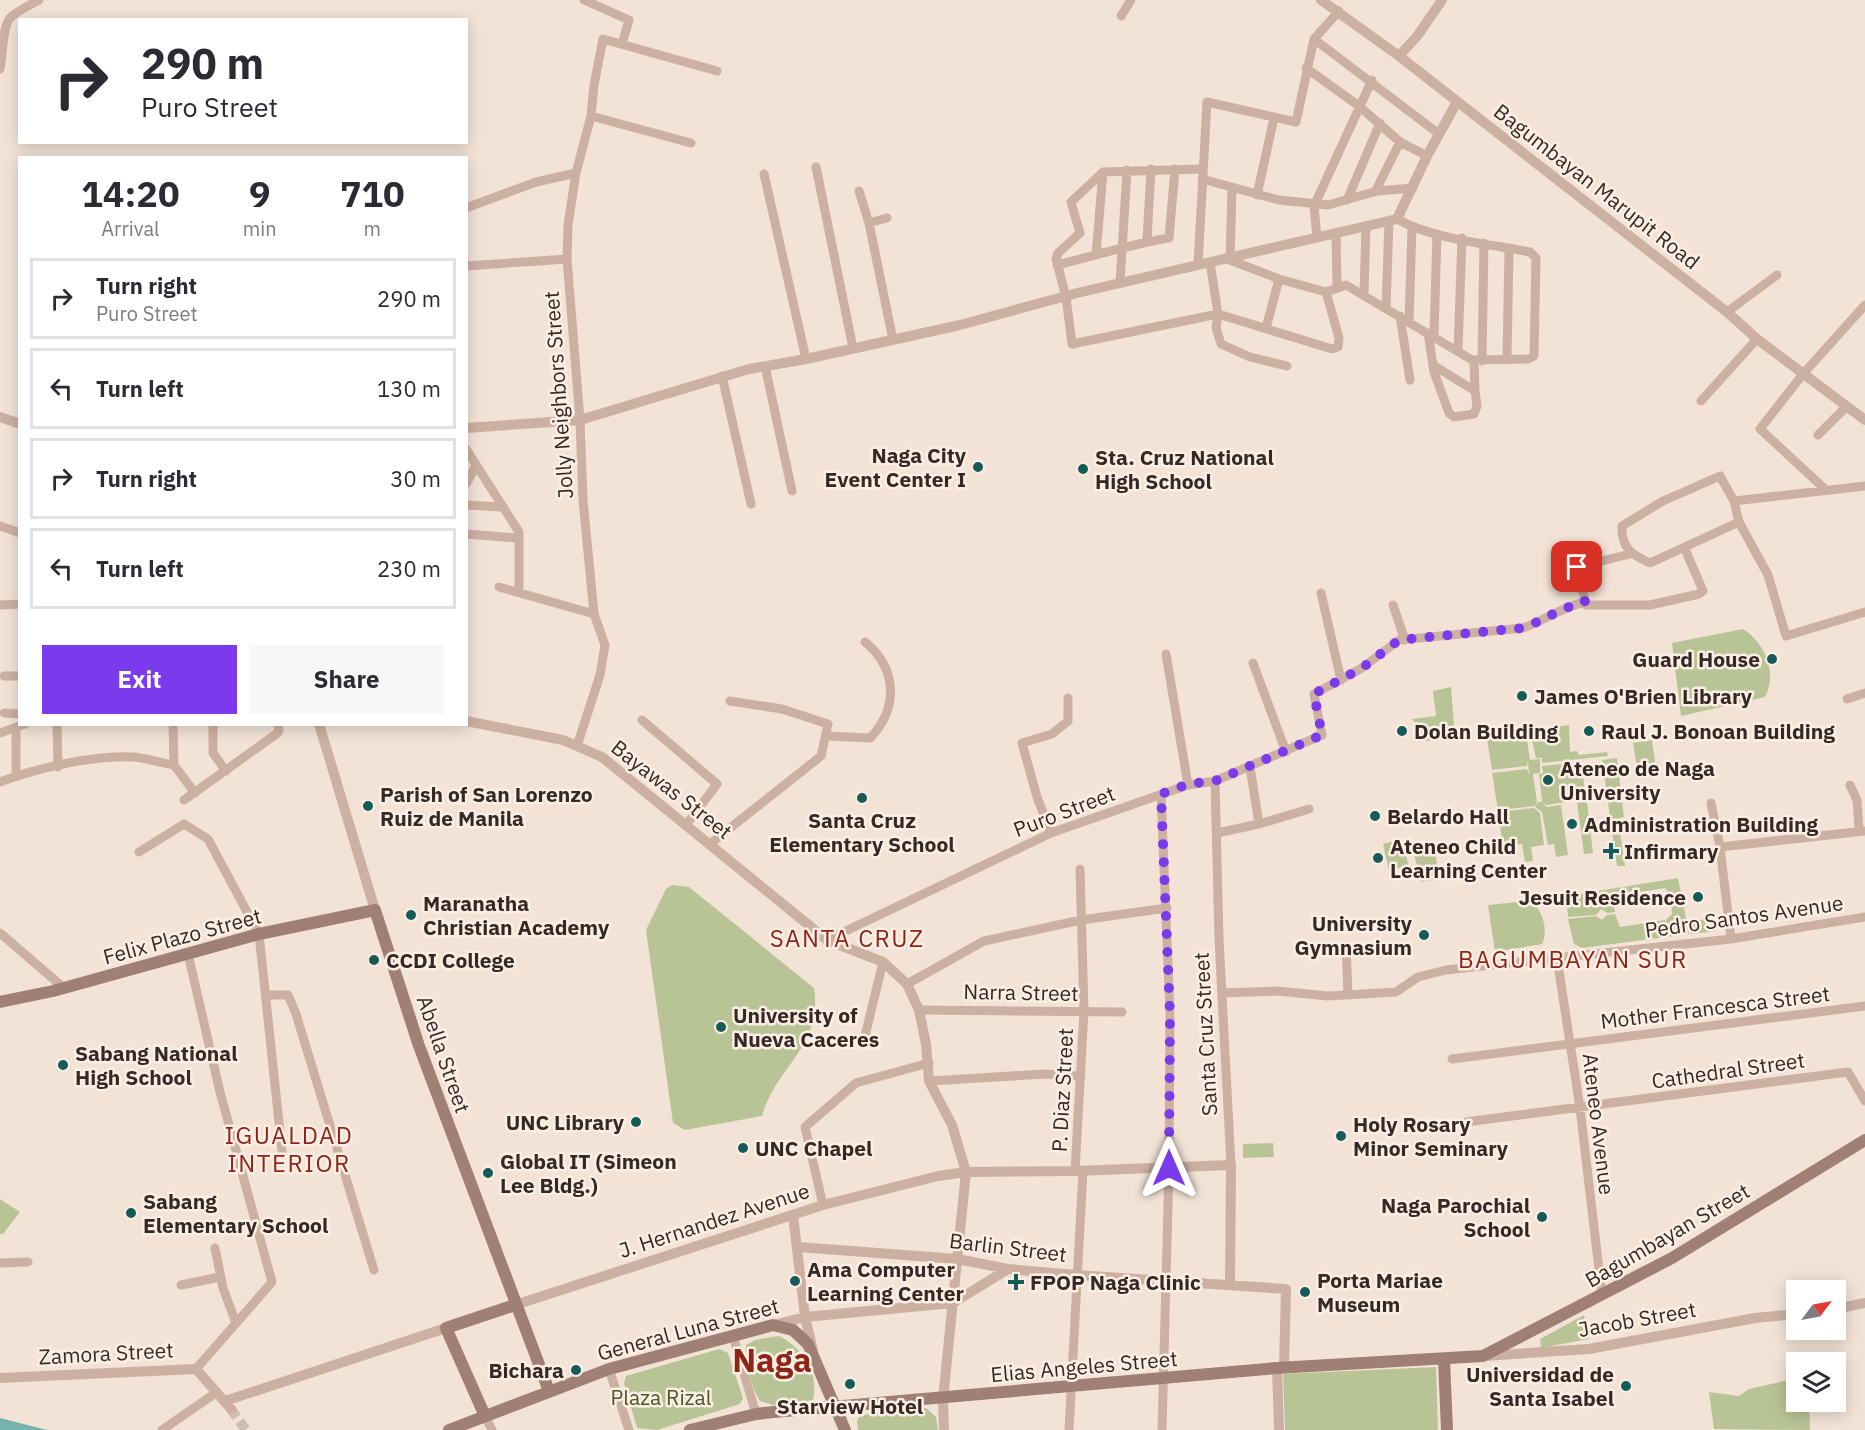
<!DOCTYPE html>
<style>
:root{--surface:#fff;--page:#f7f7f7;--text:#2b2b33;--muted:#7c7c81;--line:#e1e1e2;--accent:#7c3aed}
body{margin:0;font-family:"IBM Plex Sans",sans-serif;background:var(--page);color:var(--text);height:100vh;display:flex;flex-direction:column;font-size:22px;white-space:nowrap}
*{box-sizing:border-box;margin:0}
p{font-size:20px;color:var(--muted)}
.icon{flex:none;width:33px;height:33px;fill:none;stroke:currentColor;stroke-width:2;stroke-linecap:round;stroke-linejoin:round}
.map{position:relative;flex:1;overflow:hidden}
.side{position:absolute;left:18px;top:156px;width:450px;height:570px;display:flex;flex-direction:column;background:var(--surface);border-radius:0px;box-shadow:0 3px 15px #0003}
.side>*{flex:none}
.banner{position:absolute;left:18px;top:18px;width:450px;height:126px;border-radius:0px;box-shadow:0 3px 15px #0003;background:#fff;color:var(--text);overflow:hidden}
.needle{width:39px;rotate:58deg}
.fabs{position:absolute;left:1786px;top:1280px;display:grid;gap:12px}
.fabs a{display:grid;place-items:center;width:60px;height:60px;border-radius:0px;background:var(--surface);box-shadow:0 3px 15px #0003;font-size:30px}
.pin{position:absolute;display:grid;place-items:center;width:51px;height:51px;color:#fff;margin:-26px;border-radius:12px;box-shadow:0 3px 9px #0006}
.me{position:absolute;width:66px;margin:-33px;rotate:0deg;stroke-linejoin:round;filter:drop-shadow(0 0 4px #0008)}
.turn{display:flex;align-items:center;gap:21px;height:126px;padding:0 24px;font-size:27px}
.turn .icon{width:78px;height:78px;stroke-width:2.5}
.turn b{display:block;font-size:42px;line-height:51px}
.eta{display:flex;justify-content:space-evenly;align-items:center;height:102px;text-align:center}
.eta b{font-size:36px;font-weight:700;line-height:42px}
.cta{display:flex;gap:12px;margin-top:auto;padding:12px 24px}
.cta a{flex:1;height:69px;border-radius:0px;background:var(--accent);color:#fff;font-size:24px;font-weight:700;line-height:69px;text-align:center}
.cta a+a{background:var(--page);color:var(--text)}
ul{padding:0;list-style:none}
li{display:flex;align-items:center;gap:18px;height:81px;margin:0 12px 9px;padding:0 12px;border:3px solid var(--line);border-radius:0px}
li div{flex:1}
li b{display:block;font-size:22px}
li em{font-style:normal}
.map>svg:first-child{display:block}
</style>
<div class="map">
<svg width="1865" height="1430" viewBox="0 0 1865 1430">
<rect width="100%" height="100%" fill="#f3e3d7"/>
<path fill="#b9c496" d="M1743,629c22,14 35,44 22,68l-84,19 -9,-73z
M1451,687l4,51 -41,4 4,-6 -2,-12 -4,-5 24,-3 -3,-25z
M1569,725l1,27 7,-1 2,4 28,-3 1,4 -66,7v-5h-6l-6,-27z
M1526,733l4,27 10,-1v15l3,-1 -1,-7 39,-4 5,37 -40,6 -3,-3 3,5 15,-2 7,50 -12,2 -2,-13 -6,1 -6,-33 -7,-5 3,-5h4l-3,-29 -6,1 4,28 -2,4 -37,4 -6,-37 35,-4 2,6 -1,-15 -1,6 -35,4 -5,-31z
M1652,740l5,36 -18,3 -6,-36z
M1617,758l7,59 -6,2 7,47h-8l-15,-106z
M1587,802l6,51 -9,1 -7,-52z
M1534,808l6,5 4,32 -13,2 2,14 -8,1 -3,-18 -19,3 -5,-35z
M1401,839l8,27 -20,4 -6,-26z
M1434,843l5,36 -18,3 -9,-36z
M1678,878l11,56 -107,14 -8,-4 -6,-25 28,-3 6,4 5,-5 8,-1 5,13 45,-7 2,6 -1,-6 6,-6 -1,-18 -6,-8 -49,8 -3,5 2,11 -8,1 -6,-4 -5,6 -28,2 -1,-14 6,-8z
M672,885l17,2 125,101c9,59 -38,78 -52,128l-77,14 -12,-7 -27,-193 20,-41z
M1528,901c14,5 21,29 14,43l-47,8 -7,-47z
M1711,918l5,1v12l-25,3 -2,-12z
M1273,1143l1,14 -31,1v-14z
M0,1199l20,13 -17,22h-3z
M1584,1315l5,24 -48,9 -1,-9z
M779,1336c24,12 40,37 34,64l-36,6 -17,-5c-9,-15 -16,-39 -14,-56l9,-5z
M719,1349l9,4 15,45 -3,6 -83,26 -20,-2 -13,-45 2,-7z
M1436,1367l2,63h-153l-2,-56z
M1797,1378v23h12l1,29 -96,-1 -5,-37 30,4 10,-7z
M926,1408l10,9 2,13h-80l-1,-10 4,-5z"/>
<path fill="#74b3af" d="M0,1418l43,11 5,1h-48z"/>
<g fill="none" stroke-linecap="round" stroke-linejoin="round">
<path stroke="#cdbeb3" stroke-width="10" stroke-dasharray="10 5" stroke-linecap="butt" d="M231,1409l15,21"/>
<path stroke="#ccb1a2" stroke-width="9" d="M584,0l45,20 -7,24
M1121,16l10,-16
M1314,39l125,95
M1306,68l53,38 41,36 27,14
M0,69c3,-13 2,-42 10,-51 7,-7 20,-13 29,-18
M591,116l100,27
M816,167l37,181
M1202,169l-99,3 -32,30 9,31 -22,20 -2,6 10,38 6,47 146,-30 114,35 6,-2 1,-9 -13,-46 20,-7 126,75 56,-1 6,-3 2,-98 -6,-6c-40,-8 -98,-13 -133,-33
M764,174l42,185
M1202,179l77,21 49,5 49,-14 36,-3
M1232,189l-2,71 49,19
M859,191l10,32 24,117
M1375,192l25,-50
M1257,195l17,-77
M1347,200l33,-77
M466,208l70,-26 40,-9
M869,223l18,-5
M1336,233l1,53
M1317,238l-3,-32 58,-126
M1147,240l4,-71
M1096,255l7,-83
M1210,262l8,52 -2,14 5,16 29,13 37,9
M1057,265c37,-9 74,-21 112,-27l6,-69
M1198,265l9,-163 89,20 18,-83 25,-28
M466,266l101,-7
M1120,283l7,-113
M1364,294l2,-68
M1386,308l3,-87
M1727,312l50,-37
M1400,316l10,64
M1409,322l3,-95
M1266,328l13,-49 47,13
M1428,333l6,39 15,41 5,4 20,-3 3,-8 -2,-15
M1434,336l3,-102
M1458,350l4,-112
M1507,360l2,-112
M1482,361l2,-118
M1433,365l42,26 -1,-30
M765,366l27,125
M722,376l29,128
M1701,401l56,-62
M1818,435l27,-27
M466,449l53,83v60
M466,484l10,-18
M1826,490l-66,-61 43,-55 62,-69
M1734,501l131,-15
M466,505l35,2
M1739,522l-89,41c-18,-8 -29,-15 -28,-37l41,-25 57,-25 14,25 5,21 29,53 18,61 79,-24
M0,526l20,7
M466,534l51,4
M1630,554l-53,13 9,38h64l49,-11 4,-3 -18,-42
M499,587l95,27
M1321,593l20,87
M0,605l20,-1
M1393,605l12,35
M1166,654l22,131
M1253,663l33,89
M4,676h16
M1847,699l18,-6
M4,713l16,1
M642,720l75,64 -31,41
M57,724l1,43
M173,724l1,41
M213,724v29l13,18
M0,733l25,-9
M826,736l44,2c29,-30 27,-70 -5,-96
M577,746l23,-71 5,-30 -11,-31 -11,-114 -3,-80 -13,-161 1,-34 8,-52 15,-57 3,-31 9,-46 114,32
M1250,767l9,57 50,-15
M16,776v-48
M1215,781l4,158 12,226
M0,782c36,-14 94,-27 133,-25 13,1 28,6 41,8l21,28
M1850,785l7,15 2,30
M1161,794l9,221 -1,153 -7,262
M184,800l91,-65 4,-4 -1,-7
M1711,803l9,44 11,92
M1051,833l-14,-36 -15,-54 30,-9 16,-13v-23
M1217,833l42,-9
M710,844l111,-88 7,-32 -46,-15 -52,-8
M1720,847l145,-16
M139,852l45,-28 24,15 51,95 23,217
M0,933l64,55
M827,940l224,-107 137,-48 27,-4 107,-46 -8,-41 48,-26 37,-28 124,-12c22,-8 39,-21 62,-26
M1346,946l2,49
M188,954l32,138 52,190 -76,87
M1557,958l23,150 22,187
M907,984l77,-43 97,-21 86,-12
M1222,993l55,-2 51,5 68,-4 22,-15 28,-7 285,-31 134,-22
M267,995h21l8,19 78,256
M919,1010l203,2
M865,1036l18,-74
M1452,1059l413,-53
M929,1081l116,-7 36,2
M1466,1122l382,-50 17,29
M1075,1171l9,-160 -4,-142
M823,1205l-18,-78 51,-44 73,-20
M215,1248l8,40 13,35
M0,1263l28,-1
M181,1285l39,-8
M733,1336l23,78
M609,1369l20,61
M485,1416l7,14
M162,1430l55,-38
M1069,1430l14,-259"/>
<path stroke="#ccb1a2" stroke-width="10" d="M1321,0l78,56 328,256 30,27 108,81
M1399,56l19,-21 24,-35
M0,417l20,7
M466,428l114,-8 169,-51 57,-10 154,-34 117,-32 320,-74 30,-63 30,-54
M466,721l97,19 39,17 225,183 56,22 24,22 12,26 7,34 3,37 23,44 14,47 -23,227 1,31
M319,724l56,186
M793,1215l12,102 8,34
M798,1247l159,12 51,10 68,6 210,14 -2,78
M515,1305l308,-100 115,-29 28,-4 109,-1 156,-6 -1,120
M1836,1309l29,-6
M774,1325l31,-8 148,-14 55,-34
M1484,1356l105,-7 166,-31 42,-4
M1277,1368l2,62
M0,1378l196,-9 35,40
M225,1401l221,-73"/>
<path stroke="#a07f74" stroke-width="12" d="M0,1002l53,-11 206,-57 116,-24 44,136 130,345
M1444,1360l3,70
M485,1416l-39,-88 69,-23
M449,1430l160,-61 164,-44 20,5 15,14 37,86
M690,1430l66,-16 18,-2 503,-44 206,-12 189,-98 193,-118"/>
</g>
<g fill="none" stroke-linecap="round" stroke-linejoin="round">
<path stroke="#7c3aed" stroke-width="10" stroke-dasharray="0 18" d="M1169,1168l1,-153 -9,-221 27,-10 27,-3 107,-46 -8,-41 48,-26 37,-28 124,-12c22,-8 39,-21 62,-26l-8,-35"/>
</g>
<g fill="#175b59" stroke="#fbeee4" stroke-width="2">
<circle cx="978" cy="467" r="6"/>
<circle cx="1083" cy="469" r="6"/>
<circle cx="1772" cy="659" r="6"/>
<circle cx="1522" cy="696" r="6"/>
<circle cx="1402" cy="731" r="6"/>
<circle cx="1589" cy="731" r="6"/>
<circle cx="1548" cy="780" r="6"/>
<circle cx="862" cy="798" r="6"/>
<circle cx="368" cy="806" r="6"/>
<circle cx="1375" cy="816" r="6"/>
<circle cx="1572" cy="824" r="6"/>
<path d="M1608 842h6v6h6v6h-6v6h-6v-6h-6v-6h6z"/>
<circle cx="1378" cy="858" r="6"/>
<circle cx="1698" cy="897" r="6"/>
<circle cx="411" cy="915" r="6"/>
<circle cx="1424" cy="935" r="6"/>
<circle cx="374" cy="960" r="6"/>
<circle cx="721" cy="1027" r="6"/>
<circle cx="63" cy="1065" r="6"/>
<circle cx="636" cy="1122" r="6"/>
<circle cx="1341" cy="1136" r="6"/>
<circle cx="743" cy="1148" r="6"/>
<circle cx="488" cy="1173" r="6"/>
<circle cx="131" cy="1213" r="6"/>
<circle cx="1542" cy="1217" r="6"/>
<circle cx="795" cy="1281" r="6"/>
<path d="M1013 1273h6v6h6v6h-6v6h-6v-6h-6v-6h6z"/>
<circle cx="1305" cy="1292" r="6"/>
<circle cx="576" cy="1370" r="6"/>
<circle cx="850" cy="1384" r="6"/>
<circle cx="1626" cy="1386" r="6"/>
</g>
<g text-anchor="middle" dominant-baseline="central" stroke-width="5" stroke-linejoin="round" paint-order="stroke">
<g font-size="21" fill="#362925" stroke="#fbeee4">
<text transform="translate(1597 186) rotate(38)">Bagumbayan Marupit Road</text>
<text transform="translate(558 395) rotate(-94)">Jolly Neighbors Street</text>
<text transform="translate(672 789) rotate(38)">Bayawas Street</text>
<text transform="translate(1064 811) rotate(-21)">Puro Street</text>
<text transform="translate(1744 916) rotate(-8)">Pedro Santos Avenue</text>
<text transform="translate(182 936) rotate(-15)">Felix Plazo Street</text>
<text transform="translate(1021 992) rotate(1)">Narra Street</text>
<text transform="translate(1715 1007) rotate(-7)">Mother Francesca Street</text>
<text transform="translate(1205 1034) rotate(-93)">Santa Cruz Street</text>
<text transform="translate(444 1054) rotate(71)">Abella Street</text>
<text transform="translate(1728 1070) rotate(-8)">Cathedral Street</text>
<text transform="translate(1062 1090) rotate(-87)">P. Diaz Street</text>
<text transform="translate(1599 1124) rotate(83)">Ateneo Avenue</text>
<text transform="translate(714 1220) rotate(-18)">J. Hernandez Avenue</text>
<text transform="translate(1667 1235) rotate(-30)">Bagumbayan Street</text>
<text transform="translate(1008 1247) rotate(7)">Barlin Street</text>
<text transform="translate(1637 1319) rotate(-10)">Jacob Street</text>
<text transform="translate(688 1329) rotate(-15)">General Luna Street</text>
<text transform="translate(106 1353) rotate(-3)">Zamora Street</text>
<text transform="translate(1084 1366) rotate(-5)">Elias Angeles Street</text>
</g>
<g font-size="21" font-weight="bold" fill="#362925" stroke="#fbeee4" text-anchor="start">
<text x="966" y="455" text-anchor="end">Naga City<tspan x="966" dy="24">Event Center I</tspan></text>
<text x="1095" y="457">Sta. Cruz National<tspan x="1095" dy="24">High School</tspan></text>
<text x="1760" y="659" text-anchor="end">Guard House</text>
<text x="1534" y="696">James O'Brien Library</text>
<text x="1414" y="731">Dolan Building</text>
<text x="1601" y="731">Raul J. Bonoan Building</text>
<text x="1560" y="768">Ateneo de Naga<tspan x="1560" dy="24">University</tspan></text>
<text x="380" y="794">Parish of San Lorenzo<tspan x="380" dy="24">Ruiz de Manila</tspan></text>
<text x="1387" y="816">Belardo Hall</text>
<text x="862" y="820" text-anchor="middle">Santa Cruz<tspan x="862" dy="24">Elementary School</tspan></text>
<text x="1584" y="824">Administration Building</text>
<text x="1390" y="846">Ateneo Child<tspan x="1390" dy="24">Learning Center</tspan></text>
<text x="1624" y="851">Infirmary</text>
<text x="1686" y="897" text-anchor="end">Jesuit Residence</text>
<text x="423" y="903">Maranatha<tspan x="423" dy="24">Christian Academy</tspan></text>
<text x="1412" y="923" text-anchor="end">University<tspan x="1412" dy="24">Gymnasium</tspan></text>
<text x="386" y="960">CCDI College</text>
<text x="733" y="1015">University of<tspan x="733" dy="24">Nueva Caceres</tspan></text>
<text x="75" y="1053">Sabang National<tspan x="75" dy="24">High School</tspan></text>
<text x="624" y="1122" text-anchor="end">UNC Library</text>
<text x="1353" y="1124">Holy Rosary<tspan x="1353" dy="24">Minor Seminary</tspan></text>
<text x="755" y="1148">UNC Chapel</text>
<text x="500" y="1161">Global IT (Simeon<tspan x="500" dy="24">Lee Bldg.)</tspan></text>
<text x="143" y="1201">Sabang<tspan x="143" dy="24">Elementary School</tspan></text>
<text x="1530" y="1205" text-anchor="end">Naga Parochial<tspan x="1530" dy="24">School</tspan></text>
<text x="807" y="1269">Ama Computer<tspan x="807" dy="24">Learning Center</tspan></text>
<text x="1317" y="1280">Porta Mariae<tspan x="1317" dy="24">Museum</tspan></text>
<text x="1030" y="1282">FPOP Naga Clinic</text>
<text x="564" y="1370" text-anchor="end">Bichara</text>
<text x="1614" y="1374" text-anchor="end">Universidad de<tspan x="1614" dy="24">Santa Isabel</tspan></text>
<text x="850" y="1406" text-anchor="middle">Starview Hotel</text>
</g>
<g font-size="21" fill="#4a5727" stroke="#fbeee4">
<text x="661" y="1397">Plaza Rizal</text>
</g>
<g font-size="24" letter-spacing="1.5" fill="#8d2617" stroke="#fbeee4">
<text x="847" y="938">SANTA CRUZ</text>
<text x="1573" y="959">BAGUMBAYAN SUR</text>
<text x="289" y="1135">IGUALDAD<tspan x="289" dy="28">INTERIOR</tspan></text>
</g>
<g font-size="33" font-weight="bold" fill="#8d2617" stroke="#fbeee4">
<text x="772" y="1359">Naga</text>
</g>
</g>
</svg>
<div class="fabs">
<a><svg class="needle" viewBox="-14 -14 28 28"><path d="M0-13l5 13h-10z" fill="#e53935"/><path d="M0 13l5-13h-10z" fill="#7c7c81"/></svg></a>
<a><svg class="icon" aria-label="layers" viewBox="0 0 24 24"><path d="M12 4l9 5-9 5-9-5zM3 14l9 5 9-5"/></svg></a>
</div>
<div class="pin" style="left:1577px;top:567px;background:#d93025"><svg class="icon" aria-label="arrive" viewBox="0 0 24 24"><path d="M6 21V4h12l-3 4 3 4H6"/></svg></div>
<svg class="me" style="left:1169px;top:1168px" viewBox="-20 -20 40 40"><path d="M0-17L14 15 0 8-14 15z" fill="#7c3aed" stroke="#fff" stroke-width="4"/></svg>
<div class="banner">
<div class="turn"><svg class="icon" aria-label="right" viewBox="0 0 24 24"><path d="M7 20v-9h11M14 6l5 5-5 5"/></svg><div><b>290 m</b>Puro Street</div></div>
</div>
<section class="side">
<div class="eta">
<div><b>14:20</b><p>Arrival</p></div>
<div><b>9</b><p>min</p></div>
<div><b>710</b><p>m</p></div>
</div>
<ul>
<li><svg class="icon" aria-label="right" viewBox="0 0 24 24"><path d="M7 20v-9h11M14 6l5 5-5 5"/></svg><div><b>Turn right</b><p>Puro Street</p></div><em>290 m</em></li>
<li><svg class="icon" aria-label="left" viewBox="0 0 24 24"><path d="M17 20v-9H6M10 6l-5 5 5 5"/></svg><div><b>Turn left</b></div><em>130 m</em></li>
<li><svg class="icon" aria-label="right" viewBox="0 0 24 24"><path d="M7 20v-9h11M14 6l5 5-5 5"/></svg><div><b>Turn right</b></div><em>30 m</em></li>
<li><svg class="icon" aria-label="left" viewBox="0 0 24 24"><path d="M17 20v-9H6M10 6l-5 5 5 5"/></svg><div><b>Turn left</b></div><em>230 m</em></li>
</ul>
<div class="cta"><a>Exit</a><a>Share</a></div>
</section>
</div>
